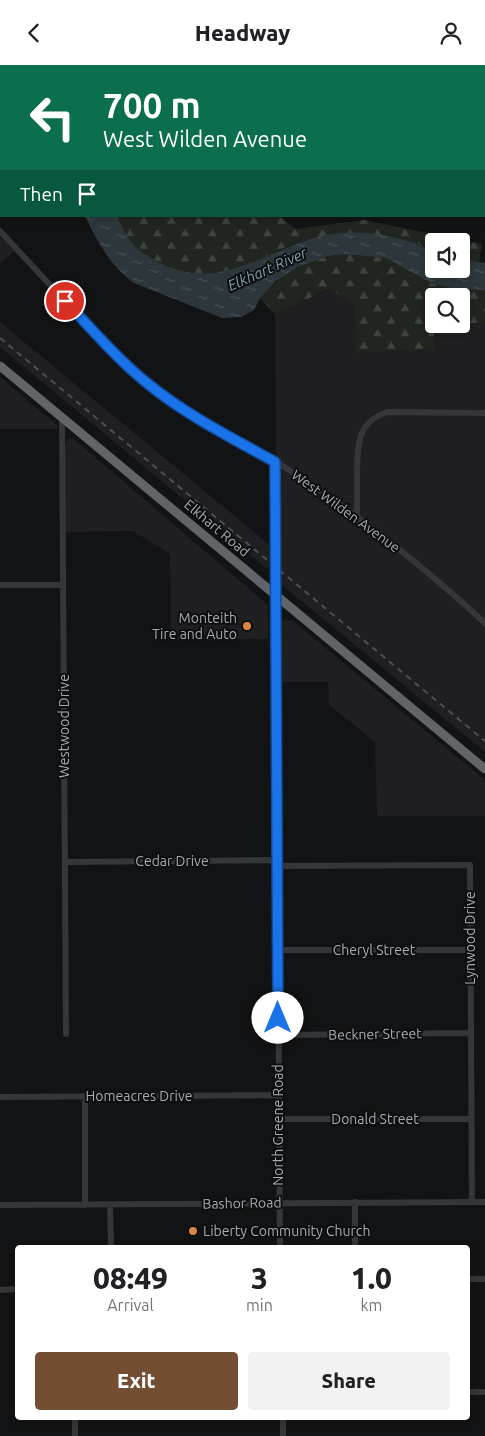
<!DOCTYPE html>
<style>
:root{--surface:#fff;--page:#f2f2f2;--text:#202124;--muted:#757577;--accent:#744e32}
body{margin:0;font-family:Ubuntu,sans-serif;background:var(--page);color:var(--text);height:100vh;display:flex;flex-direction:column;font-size:19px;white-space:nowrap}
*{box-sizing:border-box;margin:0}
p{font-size:16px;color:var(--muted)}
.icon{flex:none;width:28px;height:28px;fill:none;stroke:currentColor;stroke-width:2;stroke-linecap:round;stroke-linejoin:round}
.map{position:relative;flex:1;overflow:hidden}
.panel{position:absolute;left:15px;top:1180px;width:455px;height:175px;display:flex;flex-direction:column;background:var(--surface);border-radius:5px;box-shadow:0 2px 8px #0003}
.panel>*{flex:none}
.banner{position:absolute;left:0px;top:0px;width:485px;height:152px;box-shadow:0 2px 8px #0003;background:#0b6e4f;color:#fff;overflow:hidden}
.tools{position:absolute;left:425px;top:168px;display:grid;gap:10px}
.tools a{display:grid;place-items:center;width:45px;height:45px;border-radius:5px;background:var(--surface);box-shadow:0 2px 8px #0003;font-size:25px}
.pin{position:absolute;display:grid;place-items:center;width:42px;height:42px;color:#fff;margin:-21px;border:2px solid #fff;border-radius:50%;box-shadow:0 1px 5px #0007}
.me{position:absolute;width:55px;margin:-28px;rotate:0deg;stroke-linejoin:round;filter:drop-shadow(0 0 4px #0008)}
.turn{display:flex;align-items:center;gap:18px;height:105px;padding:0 20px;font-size:22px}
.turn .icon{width:65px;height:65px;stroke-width:2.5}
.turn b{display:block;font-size:35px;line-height:42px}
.then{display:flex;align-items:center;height:48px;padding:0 20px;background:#0003;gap:10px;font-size:19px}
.eta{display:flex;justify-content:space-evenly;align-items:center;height:85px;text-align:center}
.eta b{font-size:30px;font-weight:800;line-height:35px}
.primary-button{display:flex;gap:10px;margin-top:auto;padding:10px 20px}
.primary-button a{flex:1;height:58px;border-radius:5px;background:var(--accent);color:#fff;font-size:20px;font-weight:800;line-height:58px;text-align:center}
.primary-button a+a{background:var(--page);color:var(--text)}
header{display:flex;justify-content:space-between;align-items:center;height:65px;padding:0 20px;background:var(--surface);font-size:22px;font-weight:800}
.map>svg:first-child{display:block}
</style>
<header><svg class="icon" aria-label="back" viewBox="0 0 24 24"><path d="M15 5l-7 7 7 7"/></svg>Headway<svg class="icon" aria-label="person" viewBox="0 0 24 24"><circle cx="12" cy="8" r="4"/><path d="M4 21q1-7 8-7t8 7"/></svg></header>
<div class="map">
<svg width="485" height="1371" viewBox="0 0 485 1371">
<defs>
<pattern id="forest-firs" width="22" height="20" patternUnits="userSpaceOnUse" patternTransform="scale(1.25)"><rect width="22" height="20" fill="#20261f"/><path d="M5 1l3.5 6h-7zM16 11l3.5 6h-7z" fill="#3d433d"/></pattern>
<pattern id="water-ripples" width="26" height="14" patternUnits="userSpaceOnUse" patternTransform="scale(1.25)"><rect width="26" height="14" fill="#2d373b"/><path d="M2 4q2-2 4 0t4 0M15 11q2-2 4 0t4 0" fill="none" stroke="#485155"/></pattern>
</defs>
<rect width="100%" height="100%" fill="#121314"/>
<path fill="#1f1f21" d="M0,171l14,15 -14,13z
M330,224l25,14 1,50 78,-4 -1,-26h52v429l-203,-167 -2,-4 -4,-119 -1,-148z
M0,257l271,224 -2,21 -3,1 -266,-221z
M0,312l57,48 1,4h-58z
M71,373l3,1 194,166v34l-97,1 -1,-86 -37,-23 -68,1v-87l2,-6z
M284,555l9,1 192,159v36h-108l-2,-74 -46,-37 -1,-23h-47v-56z"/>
<path fill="url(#forest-firs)" d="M0,0h81l-80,1 -1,143z
M117,151h162l17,13 68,-9 118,24 -3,18 -18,-3v-18h-27v10l-16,-7 -112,-4 -22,8 -37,17 -26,7 -21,2 -22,-3 -38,-18 -12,-13z
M345,189l41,4 45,25 54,7v33h-24v-27h-27v53l-78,4 -2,-50 -25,-14 -54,25 -15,-16c24,-26 49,-40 85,-44z"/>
<path fill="url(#water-ripples)" d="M85,151h32c13,28 17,34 45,48 61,29 106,-17 164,-29 35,-7 76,1 108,16v18h27v-10l24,4v27l-33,-2 -21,-5 -45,-25 -41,-4 -16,2 -31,11 -23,15 -15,16 -6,12 -13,7 -19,1 -88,-35c-23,-16 -37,-42 -49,-67z"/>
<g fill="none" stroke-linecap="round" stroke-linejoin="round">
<path stroke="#343638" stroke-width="6" d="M417,0v1
M273,1l1,-1
M484,140h1
M0,166c25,27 50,54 75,81 28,30 56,60 90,85 39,30 86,48 127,75 69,44 133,96 193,151
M62,353l4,616
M275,397l5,785
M357,452c0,-15 0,-29 0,-44 1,-28 -1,-50 30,-61l98,1
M0,520h63
M65,797l204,-2 15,6 186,-1 2,337
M278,885h193
M278,970l193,-2
M85,1031v109
M0,1032l278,-2
M278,1054h193
M355,1137v45
M0,1140l485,-3
M110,1140l1,42
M468,1214h17
M0,1225l18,-1
M468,1327h17
M75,1352v19
M283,1352v19"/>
<path stroke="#606569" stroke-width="9" d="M0,301l485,403"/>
<path stroke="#4d5053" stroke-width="2" stroke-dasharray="6 5" stroke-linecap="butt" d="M0,273l485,403"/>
</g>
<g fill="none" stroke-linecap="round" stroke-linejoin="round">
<defs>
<path id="route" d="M65,236c27,28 52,58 82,82 39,32 85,55 128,79l3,556"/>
</defs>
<use href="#route" stroke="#114b97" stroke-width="12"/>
<use href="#route" stroke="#1a73e8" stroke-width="9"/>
</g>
<g fill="#db8443" stroke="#0d0e0f" stroke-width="2">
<circle cx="247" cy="561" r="5"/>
<circle cx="193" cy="1166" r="5"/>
</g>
<g text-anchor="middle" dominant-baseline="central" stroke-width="4" stroke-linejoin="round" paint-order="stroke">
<g font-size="14" fill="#a6adb3" stroke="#0d0e0f">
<text transform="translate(346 446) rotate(36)">West Wilden Avenue</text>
<text transform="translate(217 463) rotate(40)">Elkhart Road</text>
<text transform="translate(64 661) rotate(-90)">Westwood Drive</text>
<text x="172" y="796">Cedar Drive</text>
<text transform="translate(470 873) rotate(-90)">Lynwood Drive</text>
<text x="374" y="885">Cheryl Street</text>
<text transform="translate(375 969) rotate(-1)">Beckner Street</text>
<text x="139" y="1031">Homeacres Drive</text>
<text x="375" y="1054">Donald Street</text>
<text transform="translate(278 1060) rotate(-90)">North Greene Road</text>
<text transform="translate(242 1138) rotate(-1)">Bashor Road</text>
</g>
<g font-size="14" fill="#a6adb3" stroke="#0d0e0f" text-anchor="end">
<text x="237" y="553">Monteith<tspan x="237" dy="16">Tire and Auto</tspan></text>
<text x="203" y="1166" text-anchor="start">Liberty Community Church</text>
</g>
<g font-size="15" font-style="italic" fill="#80a0aa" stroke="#0d0e0f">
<text transform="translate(267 204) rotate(-24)">Elkhart River</text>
</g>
</g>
</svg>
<div class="tools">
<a><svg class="icon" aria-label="sound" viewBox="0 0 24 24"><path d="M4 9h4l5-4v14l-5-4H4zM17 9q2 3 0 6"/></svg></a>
<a><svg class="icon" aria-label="search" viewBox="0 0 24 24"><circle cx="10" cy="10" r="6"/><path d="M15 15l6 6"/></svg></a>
</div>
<div class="pin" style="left:65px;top:236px;background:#d93025"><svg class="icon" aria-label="arrive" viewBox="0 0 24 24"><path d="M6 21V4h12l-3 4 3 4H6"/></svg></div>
<svg class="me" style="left:278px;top:953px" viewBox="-20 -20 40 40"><circle r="19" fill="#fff"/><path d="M0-13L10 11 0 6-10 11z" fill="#1a73e8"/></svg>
<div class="banner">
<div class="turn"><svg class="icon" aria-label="left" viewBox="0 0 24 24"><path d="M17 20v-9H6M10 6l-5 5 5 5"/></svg><div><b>700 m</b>West Wilden Avenue</div></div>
<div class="then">Then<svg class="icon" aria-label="arrive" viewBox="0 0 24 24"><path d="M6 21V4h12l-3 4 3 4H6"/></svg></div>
</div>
<section class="panel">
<div class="eta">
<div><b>08:49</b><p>Arrival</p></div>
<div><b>3</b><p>min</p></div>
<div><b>1.0</b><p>km</p></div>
</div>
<div class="primary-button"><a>Exit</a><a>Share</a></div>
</section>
</div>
